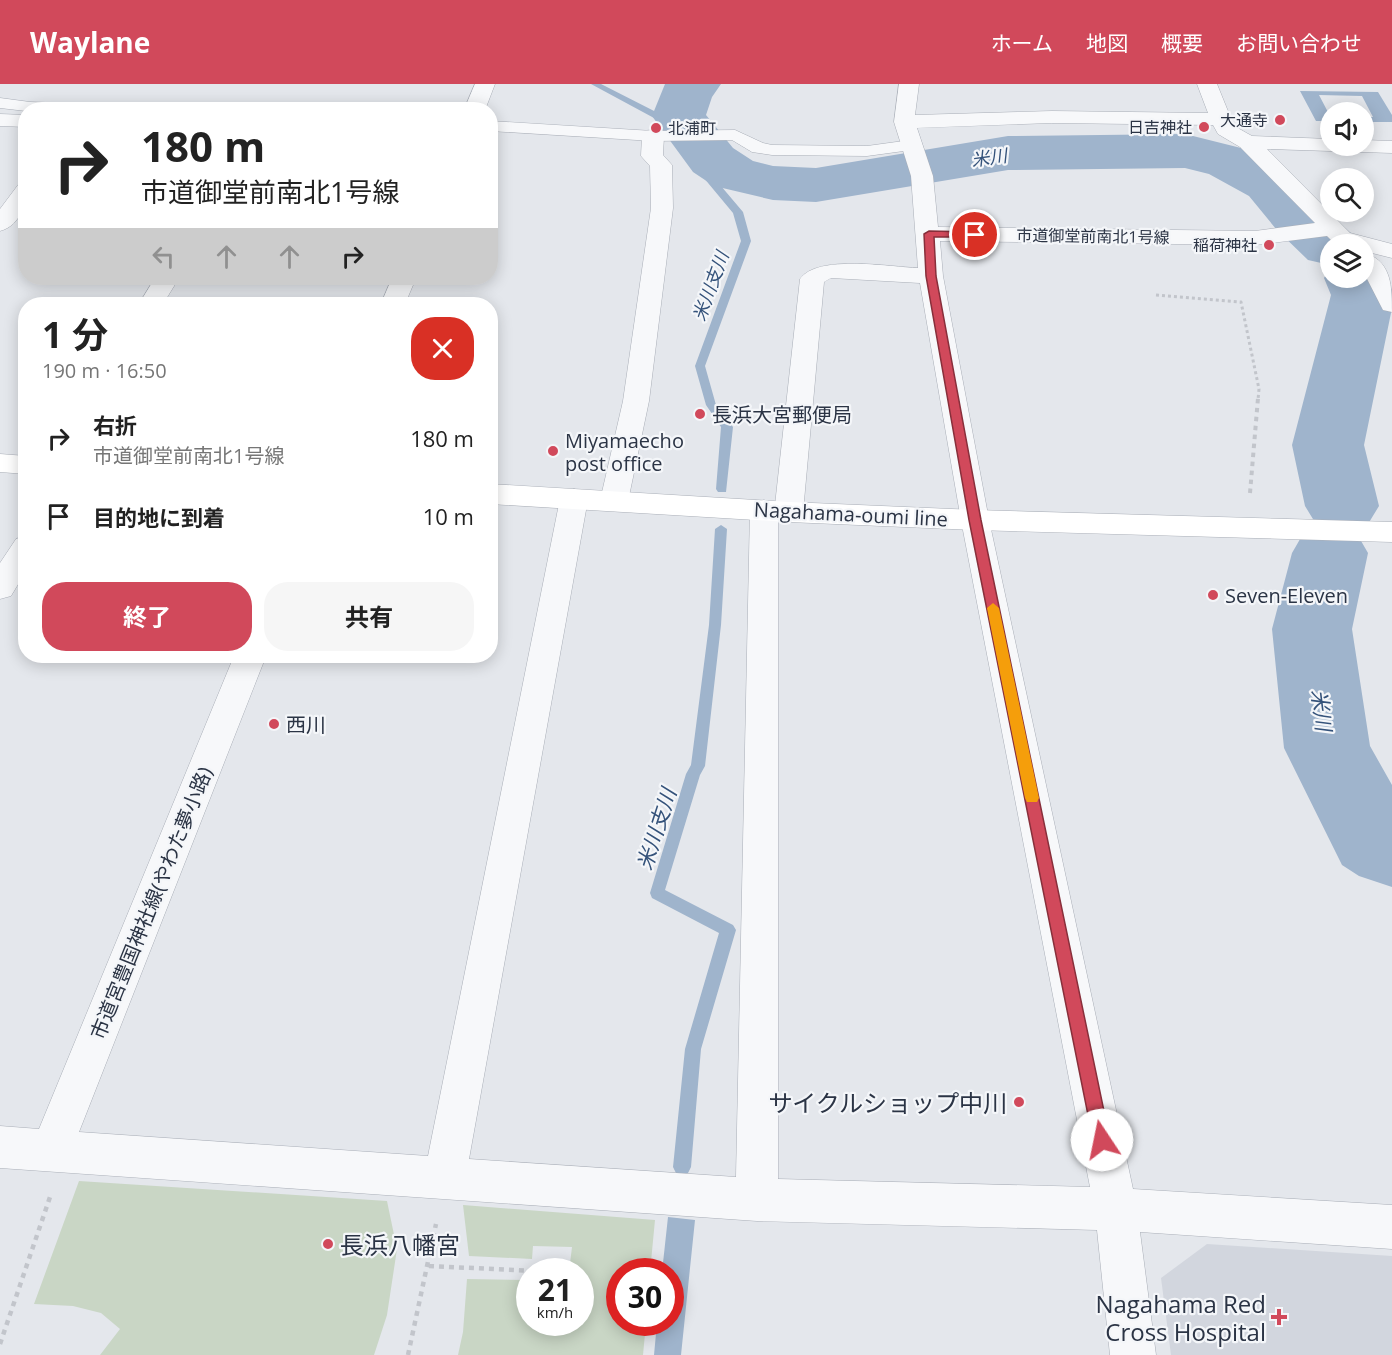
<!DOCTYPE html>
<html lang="ja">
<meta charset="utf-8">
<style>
:root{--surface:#fff;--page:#f6f6f6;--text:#222;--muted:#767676;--accent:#d1495b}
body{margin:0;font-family:"Open Sans","Noto Sans JP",sans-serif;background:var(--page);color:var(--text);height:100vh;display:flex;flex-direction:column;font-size:22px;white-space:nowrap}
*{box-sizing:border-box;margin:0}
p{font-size:20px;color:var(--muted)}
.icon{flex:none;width:33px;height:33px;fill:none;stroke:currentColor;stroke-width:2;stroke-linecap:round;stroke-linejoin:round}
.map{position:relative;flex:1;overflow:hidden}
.panel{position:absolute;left:18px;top:213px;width:480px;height:366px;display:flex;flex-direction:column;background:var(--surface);border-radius:24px;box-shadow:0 3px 15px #0003}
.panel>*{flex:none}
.guide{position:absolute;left:18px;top:18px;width:480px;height:183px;border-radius:24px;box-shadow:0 3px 15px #0003;background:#fff;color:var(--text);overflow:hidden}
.tools{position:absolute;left:1320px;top:18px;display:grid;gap:12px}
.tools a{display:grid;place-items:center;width:54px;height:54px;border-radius:50%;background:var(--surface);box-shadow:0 3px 15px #0003;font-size:30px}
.speed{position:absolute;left:516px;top:1174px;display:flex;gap:12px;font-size:30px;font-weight:700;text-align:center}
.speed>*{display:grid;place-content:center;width:78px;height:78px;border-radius:50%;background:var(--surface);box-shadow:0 3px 15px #0003;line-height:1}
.speed small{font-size:15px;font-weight:400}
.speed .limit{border:9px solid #d22;background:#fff;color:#111}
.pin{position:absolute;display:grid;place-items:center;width:51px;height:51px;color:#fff;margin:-26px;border:3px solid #fff;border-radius:50%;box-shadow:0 2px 6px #0007}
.me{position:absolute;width:66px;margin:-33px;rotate:349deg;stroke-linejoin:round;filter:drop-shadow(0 0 4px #0008)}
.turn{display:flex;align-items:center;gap:21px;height:126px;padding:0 24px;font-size:27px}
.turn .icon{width:78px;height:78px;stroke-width:2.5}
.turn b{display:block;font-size:42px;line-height:51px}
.lanes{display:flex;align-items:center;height:57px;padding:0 24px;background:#0003;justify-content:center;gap:30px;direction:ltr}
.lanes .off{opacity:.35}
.round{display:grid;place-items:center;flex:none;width:63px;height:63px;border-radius:24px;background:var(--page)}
.head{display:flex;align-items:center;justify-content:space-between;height:102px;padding:0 24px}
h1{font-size:36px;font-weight:700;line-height:45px}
.action{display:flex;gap:12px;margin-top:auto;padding:12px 24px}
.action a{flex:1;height:69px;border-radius:24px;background:var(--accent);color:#fff;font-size:24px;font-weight:700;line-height:69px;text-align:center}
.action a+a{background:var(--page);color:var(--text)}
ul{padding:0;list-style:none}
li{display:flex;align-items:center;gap:18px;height:78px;padding:0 24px}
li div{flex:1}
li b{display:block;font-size:22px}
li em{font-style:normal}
header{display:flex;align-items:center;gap:36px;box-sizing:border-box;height:84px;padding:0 30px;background:var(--accent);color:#fff}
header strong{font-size:28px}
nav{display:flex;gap:33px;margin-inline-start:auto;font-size:21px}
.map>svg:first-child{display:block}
</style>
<header>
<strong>Waylane</strong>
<nav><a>ホーム</a><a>地図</a><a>概要</a><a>お問い合わせ</a></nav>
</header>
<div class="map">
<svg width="1392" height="1271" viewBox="0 0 1392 1271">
<rect width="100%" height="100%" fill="#e4e7ec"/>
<path fill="#d2d6de" d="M1207,1160l185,12v99h-221l-10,-77z"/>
<path fill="#c9d6c5" d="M79,1097l308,20 10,48 -10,66 -13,40h-274l20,-26 -19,-16 -28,-7 -39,-2z
M463,1121l192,15 -5,52h-30v51h26l-3,32h-185l5,-23 4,-53 62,1 1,43h50v-51h-11l3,-25 -39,-1 -1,13 -63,-3z"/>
<path fill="#9fb4cc" d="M1300,7l78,1 14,23v7h-28v-5h9l-11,-21 -43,-1 11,21v5h-14z
M668,1133l27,3 -14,135h-27l3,-32h13v-51h-8z"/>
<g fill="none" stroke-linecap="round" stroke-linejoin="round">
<path fill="#9fb4cc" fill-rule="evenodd" d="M591,0h10l59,30 83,98 8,29 -46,125 11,39 17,22 -7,65h-8l-2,-3 5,-62 -15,-22 -11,-39 46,-125 -8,-28 -79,-95z
M721,441l6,4 -6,96 -16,141 -5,9 -35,115 68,35 3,5 -35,119 -10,118 -3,6 -6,3 -6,-3 -3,-6 12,-118 34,-116 -67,-35 -2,-5 36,-119 5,-9 18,-140 6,-96z"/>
<path fill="#9fb4cc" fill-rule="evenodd" d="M665,0h56l-9,13 -6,18 27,33 20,13 20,5 43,2 192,-32 177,-2 64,16 40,22 29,31 34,31 7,10h-29v21l-22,-5 -32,-31 -27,-33 -40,-22 -24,-6 -177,2 -192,32 -43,-2 -59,-14 -21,-14 -41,-56z
M1364,177l13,4 15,25v18l-28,137 15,61 -11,18 -22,6 11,4 11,19 -16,76 18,117 22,39v102l-33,-11 -17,-11 -58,-117 -12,-119 20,-76 11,-19 23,-7 -10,-3 -11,-18 -13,-61 39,-150 -7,-17 6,-10v10h34z"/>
<defs>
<path id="service" d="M0,14l30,4 93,3 8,5h-105v1l-26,-3z
M490,37l163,10 82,-1 28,13 9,2 95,1 44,-6 6,1 3,4 -3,4 -6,1 -44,6 -95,-1 -20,-3 -20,-12 -79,1 -163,-10z"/>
<path id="minor" d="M475,0h20l-10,26h-21z
M899,0h20l-4,31 137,-4 156,2 -11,-29h20l17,42 18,10 78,3v7h34v-6l28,1v12l-125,-4 83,84 42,11v14l-28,-7v-7h-29l-8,-8 -72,9 -315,-4 3,35 46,244 144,669 259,16v44l-252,-17 16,123h-46l-13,-125 -340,-9 -757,-53v-42l39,3 195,-473h32l-187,476 349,24 132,-657 4,-7 10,-3 10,3 4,7 -119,660 267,18 14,-667 4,-7 10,-3 11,5 25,-226c17,-25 90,-12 118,-11l-7,-92 -17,-54zM1052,39l161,2 5,9 22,13 75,76 -60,8 -317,-4 -5,-51 -16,-48zM831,194l89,5 41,237 129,667 -312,-8v-661l11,4 10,-3 4,-7 21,-230z
M0,30l26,1v12l-26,-1z
M653,46l8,1 3,5 -1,19 9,10 1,43 -24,193 -21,100 -4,7 -10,3 -10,-3 -4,-7 23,-100 28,-193 -1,-42 -9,-10 1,-20 3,-5z
M26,99c0,19 -4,42 -26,48v-22l18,-24z
M1364,169c28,7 28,35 28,59l-9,-2 -19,-37z
M155,194h24l-16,26h-24z
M392,194h24l-11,26h-24z
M26,452v35l-15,25 -11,3v-36l16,-24z"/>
<path id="secondary" d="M0,370l26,2v18l-26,-2z
M490,400l299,18 186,8 417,12v20l-417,-12 -186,-8 -299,-18z"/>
</defs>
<use href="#service" stroke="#a9aeb7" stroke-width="1"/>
<use href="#minor" stroke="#a9aeb7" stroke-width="1"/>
<use href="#secondary" stroke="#a9aeb7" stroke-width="1"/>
<path stroke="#c2c5cb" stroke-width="3" stroke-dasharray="3 3" stroke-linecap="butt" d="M1156,211l85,7 18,87 -1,11"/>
<path stroke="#c2c5cb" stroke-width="4" stroke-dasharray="4.5 4.5" stroke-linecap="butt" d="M1250,409l8,-95"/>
<path stroke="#c2c5cb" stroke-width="4.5" stroke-dasharray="5 5" stroke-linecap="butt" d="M429,1182l107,5
M0,1260l50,-147
M408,1271l28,-131"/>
<use href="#service" fill="#f7f8fa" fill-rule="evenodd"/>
<use href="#minor" fill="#f7f8fa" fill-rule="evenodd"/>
<use href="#secondary" fill="#fff" fill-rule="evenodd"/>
</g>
<path fill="#d1495b" stroke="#882f3b" stroke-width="1.5" d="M929,147l46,1 4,3 -4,2h-41l2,39 45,244 129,620 -2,6 -6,2 -6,-2 -3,-6 -124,-620 -43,-244 -2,-42z"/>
<path fill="#f59e0b" d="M993,519l6,5 40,190 -2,4h-10l-2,-4 -38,-190z"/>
<g fill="#d1495b" stroke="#f4f6f9" stroke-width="2">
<circle cx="1280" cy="36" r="6"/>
<circle cx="1204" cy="43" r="6"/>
<circle cx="656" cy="44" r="6"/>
<circle cx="1269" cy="161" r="6"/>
<circle cx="700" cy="330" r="6"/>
<circle cx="553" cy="367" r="6"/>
<circle cx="1213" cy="511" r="6"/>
<circle cx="274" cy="640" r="6"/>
<circle cx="1019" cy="1018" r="6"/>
<circle cx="328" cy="1160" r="6"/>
<path d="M1276 1224h6v6h6v6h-6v6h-6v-6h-6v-6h6z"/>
</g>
<g text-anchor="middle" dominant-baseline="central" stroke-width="4.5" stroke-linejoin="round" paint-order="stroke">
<g font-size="16" fill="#2b3445" stroke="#f4f6f9" text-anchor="end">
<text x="1268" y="36">大通寺</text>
<text x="1192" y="43">日吉神社</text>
<text x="668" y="44" text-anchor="start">北浦町</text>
<text x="1257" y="161">稲荷神社</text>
</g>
<g font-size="16" fill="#2b3445" stroke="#f4f6f9">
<text transform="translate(1093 152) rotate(1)">市道御堂前南北1号線</text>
</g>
<g font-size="18" font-style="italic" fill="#34527a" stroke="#f4f6f9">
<text transform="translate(989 73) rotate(-8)">米川</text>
<text transform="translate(710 202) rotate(-70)">米川支川</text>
</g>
<g font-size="20" fill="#2b3445" stroke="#f4f6f9" text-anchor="start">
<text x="712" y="330">長浜大宮郵便局</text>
<text x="565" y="356">Miyamaecho<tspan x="565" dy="23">post office</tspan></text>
<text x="1225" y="511">Seven-Eleven</text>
<text x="286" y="640">西川</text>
</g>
<g font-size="20" fill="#2b3445" stroke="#f4f6f9">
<text transform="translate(851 430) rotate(3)">Nagahama-oumi line</text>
<text transform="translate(151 819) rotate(-68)">市道宮豊国神社線(やわた夢小路)</text>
</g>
<g font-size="21" font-style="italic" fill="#34527a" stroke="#f4f6f9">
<text transform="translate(1322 626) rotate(83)">米川</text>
<text transform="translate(656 745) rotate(-72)">米川支川</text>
</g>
<g font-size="24" fill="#2b3445" stroke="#f4f6f9" text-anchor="end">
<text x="1007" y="1018">サイクルショップ中川</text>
<text x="340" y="1160" text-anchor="start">長浜八幡宮</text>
<text x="1266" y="1219">Nagahama Red<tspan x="1266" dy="28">Cross Hospital</tspan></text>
</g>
</g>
</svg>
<div class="tools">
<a><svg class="icon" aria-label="sound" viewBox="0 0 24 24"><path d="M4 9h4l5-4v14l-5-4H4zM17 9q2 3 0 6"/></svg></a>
<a><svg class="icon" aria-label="search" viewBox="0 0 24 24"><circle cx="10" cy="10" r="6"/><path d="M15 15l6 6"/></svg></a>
<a><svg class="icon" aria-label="layers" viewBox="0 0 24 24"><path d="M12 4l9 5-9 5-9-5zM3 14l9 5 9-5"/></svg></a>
</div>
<div class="speed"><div>21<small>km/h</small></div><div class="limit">30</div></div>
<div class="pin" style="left:975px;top:151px;background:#d93025"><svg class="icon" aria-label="arrive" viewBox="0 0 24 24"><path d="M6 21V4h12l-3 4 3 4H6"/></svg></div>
<svg class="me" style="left:1102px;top:1056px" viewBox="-20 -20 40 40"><circle r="19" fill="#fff"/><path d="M0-13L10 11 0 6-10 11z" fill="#d1495b"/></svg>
<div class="guide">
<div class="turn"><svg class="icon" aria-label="right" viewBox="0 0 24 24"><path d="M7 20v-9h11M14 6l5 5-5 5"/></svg><div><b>180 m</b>市道御堂前南北1号線</div></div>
<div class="lanes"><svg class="icon off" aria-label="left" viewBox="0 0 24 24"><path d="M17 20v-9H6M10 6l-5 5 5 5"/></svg><svg class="icon off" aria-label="ahead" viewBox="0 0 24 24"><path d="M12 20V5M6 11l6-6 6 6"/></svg><svg class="icon off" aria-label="ahead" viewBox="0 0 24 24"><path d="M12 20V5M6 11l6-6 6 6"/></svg><svg class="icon" aria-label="right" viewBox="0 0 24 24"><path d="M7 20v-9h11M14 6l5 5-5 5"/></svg></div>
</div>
<section class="panel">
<div class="head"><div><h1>1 分</h1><p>190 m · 16:50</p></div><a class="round" style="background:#d93025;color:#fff"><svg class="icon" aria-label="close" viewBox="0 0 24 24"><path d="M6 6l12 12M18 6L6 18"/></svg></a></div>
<ul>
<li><svg class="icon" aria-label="right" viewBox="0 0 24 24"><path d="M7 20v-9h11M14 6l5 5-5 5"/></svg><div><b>右折</b><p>市道御堂前南北1号線</p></div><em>180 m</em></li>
<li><svg class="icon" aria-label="arrive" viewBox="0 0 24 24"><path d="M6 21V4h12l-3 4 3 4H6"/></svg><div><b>目的地に到着</b></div><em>10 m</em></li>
</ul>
<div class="action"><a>終了</a><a>共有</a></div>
</section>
</div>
